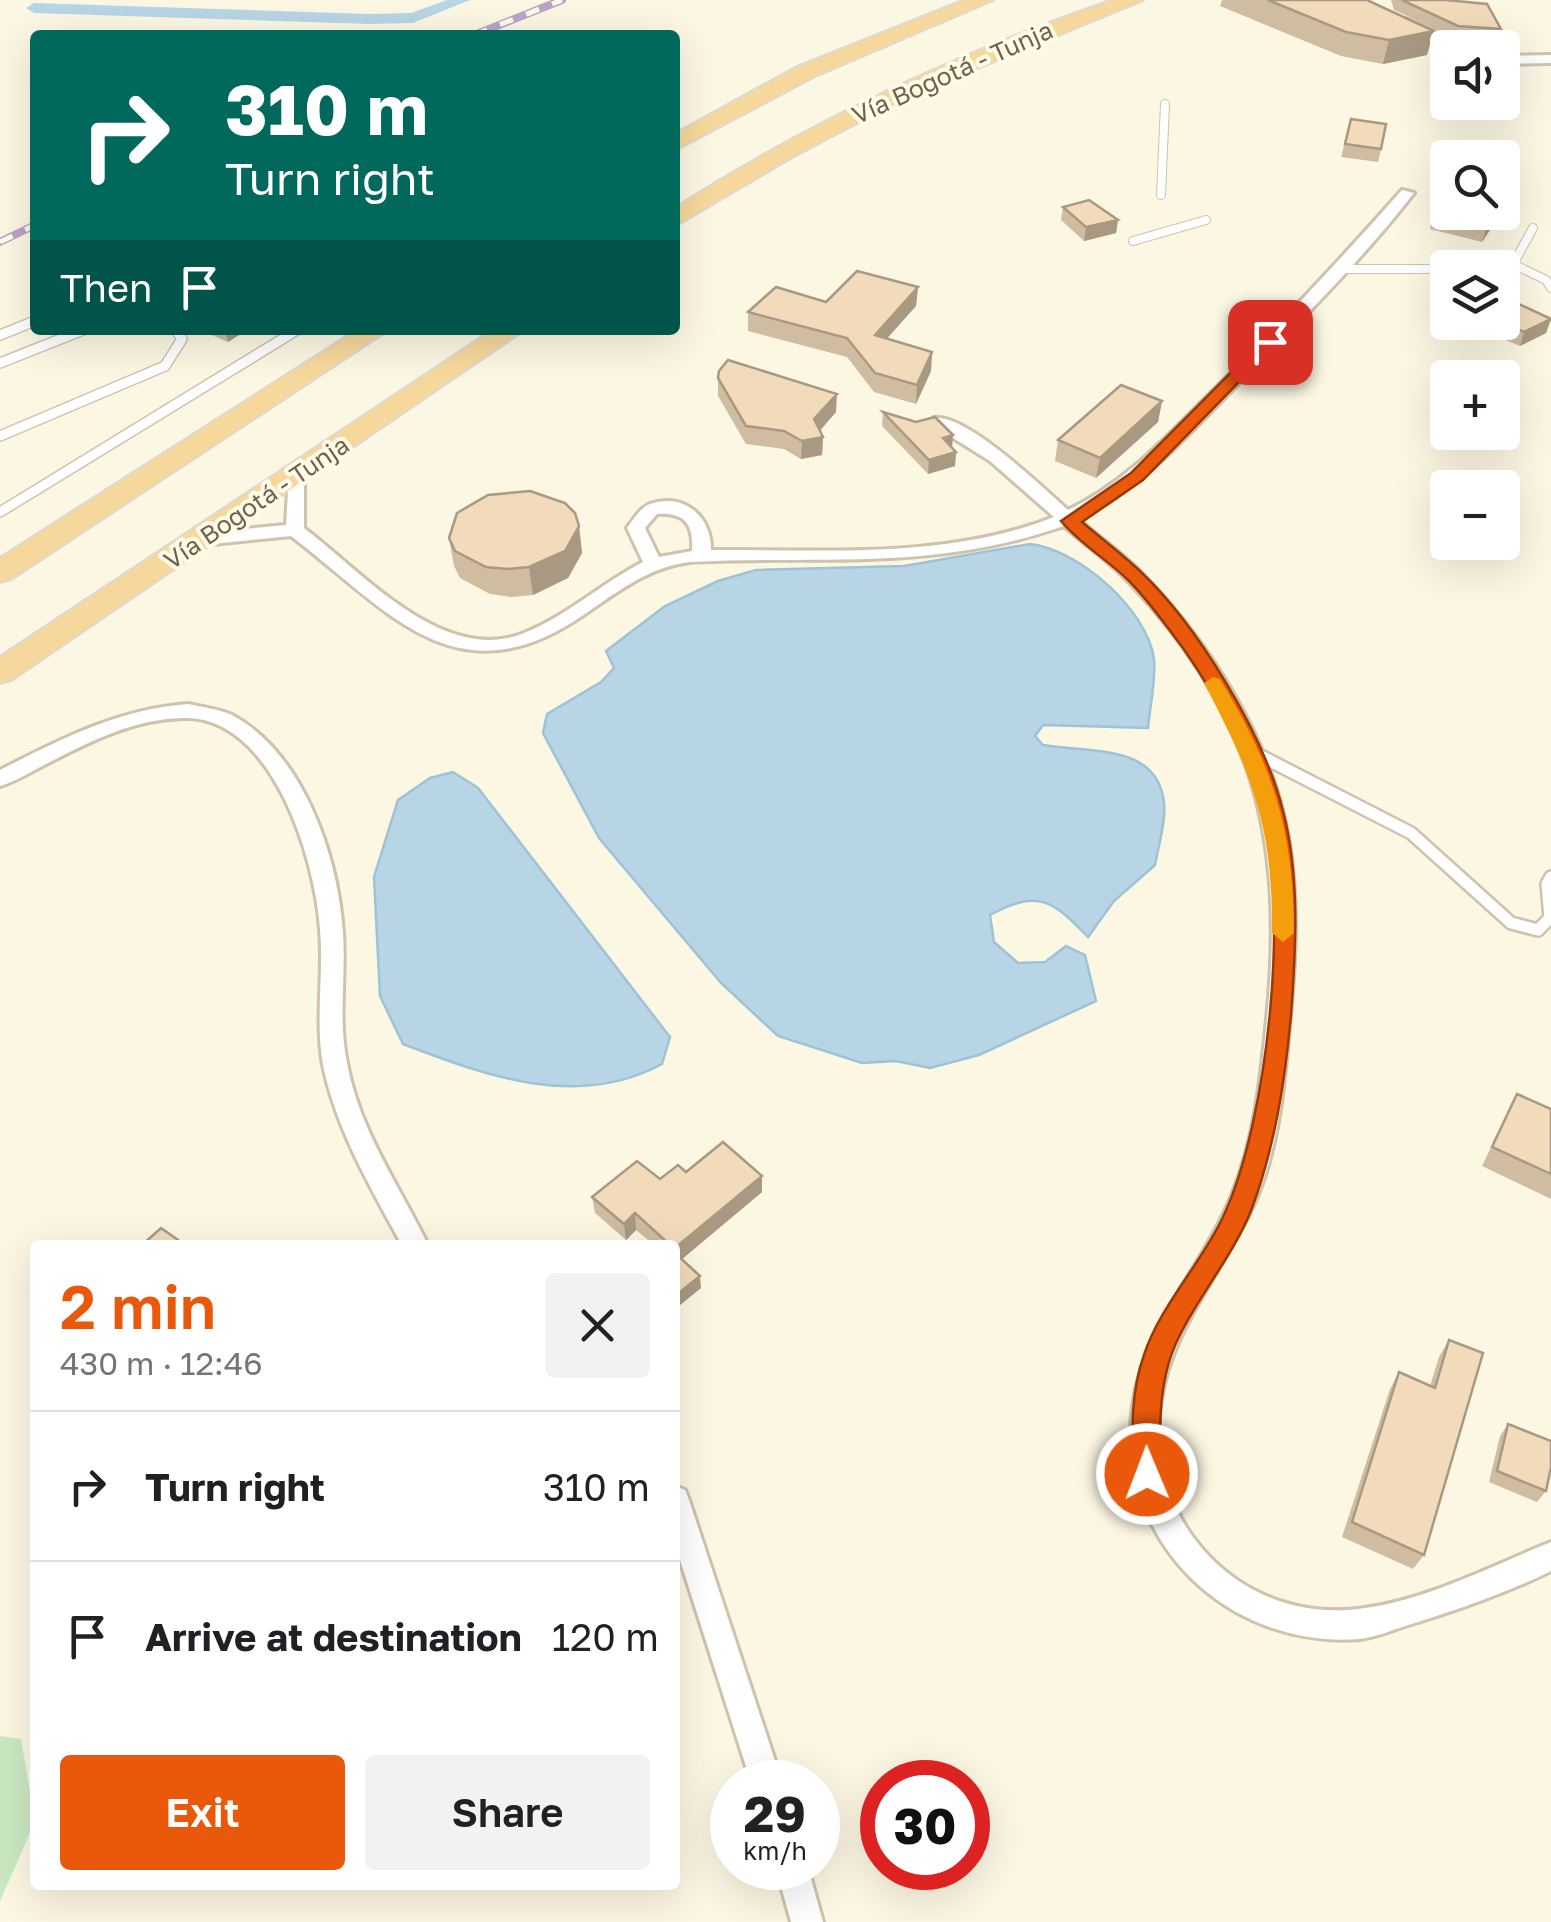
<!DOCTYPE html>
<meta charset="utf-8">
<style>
:root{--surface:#fff;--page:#f2f2f2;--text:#202124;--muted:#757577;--line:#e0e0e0;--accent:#ea580c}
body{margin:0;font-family:"Golos Text",sans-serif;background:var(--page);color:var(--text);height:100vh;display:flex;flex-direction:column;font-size:38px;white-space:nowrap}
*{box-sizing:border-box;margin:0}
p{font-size:32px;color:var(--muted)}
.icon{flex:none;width:55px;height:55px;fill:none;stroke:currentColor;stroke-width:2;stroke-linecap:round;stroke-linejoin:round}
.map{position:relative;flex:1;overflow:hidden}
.drawer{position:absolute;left:30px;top:1240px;width:650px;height:650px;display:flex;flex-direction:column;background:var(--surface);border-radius:10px;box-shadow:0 10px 40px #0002}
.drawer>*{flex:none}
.hud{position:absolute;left:30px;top:30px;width:650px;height:305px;border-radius:10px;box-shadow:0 10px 40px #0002;background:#00695c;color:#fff;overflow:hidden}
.fabs{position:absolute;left:1430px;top:30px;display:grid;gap:20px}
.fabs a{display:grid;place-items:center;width:90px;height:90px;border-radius:10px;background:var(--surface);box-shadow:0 10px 40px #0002;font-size:50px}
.speed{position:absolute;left:710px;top:1760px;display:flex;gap:20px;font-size:50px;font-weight:700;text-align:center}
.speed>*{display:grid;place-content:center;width:130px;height:130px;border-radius:50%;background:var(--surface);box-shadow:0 10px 40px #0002;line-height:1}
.speed small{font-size:25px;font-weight:400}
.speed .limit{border:15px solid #d22;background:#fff;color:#111}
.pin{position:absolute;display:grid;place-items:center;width:85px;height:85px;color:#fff;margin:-42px;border-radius:20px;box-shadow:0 5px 15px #0006}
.me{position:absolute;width:110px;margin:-55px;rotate:359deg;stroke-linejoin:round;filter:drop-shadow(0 0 8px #0008)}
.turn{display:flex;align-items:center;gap:35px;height:210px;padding:0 30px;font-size:45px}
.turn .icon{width:130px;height:130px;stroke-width:2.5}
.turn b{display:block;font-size:70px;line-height:85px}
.then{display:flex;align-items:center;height:95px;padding:0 30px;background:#0003;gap:20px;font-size:38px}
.round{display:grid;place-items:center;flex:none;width:105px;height:105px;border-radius:10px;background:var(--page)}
.head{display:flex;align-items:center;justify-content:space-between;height:170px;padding:0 30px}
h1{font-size:60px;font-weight:600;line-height:75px;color:var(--accent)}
.cta{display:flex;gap:20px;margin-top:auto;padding:20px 30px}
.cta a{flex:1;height:115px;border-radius:10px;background:var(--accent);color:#fff;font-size:40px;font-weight:600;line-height:115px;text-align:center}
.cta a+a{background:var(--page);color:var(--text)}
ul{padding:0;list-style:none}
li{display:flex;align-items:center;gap:30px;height:150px;padding:0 30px;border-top:2px solid var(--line)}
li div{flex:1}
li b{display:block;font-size:38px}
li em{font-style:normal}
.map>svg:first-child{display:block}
</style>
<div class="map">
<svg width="1551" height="1922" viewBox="0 0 1551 1922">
<rect width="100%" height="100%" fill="#fcf7e3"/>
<path fill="#cae9c2" d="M0,1736l21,3 14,82 -35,80z"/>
<path fill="#b8d5e5" stroke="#9ec2d6" stroke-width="2.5" d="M1030,544c48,5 117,65 124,115 2,21 -4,47 -6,69l-105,-3 -8,11 8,9c46,8 115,-2 121,58 2,19 -6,44 -9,62l-41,36 -26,36c-36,-37 -49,-48 -98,-22l4,27 24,21 27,-1 21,-16 19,9 11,46 -117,54 -49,13 -34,-7 -34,2 -84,-27 -57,-53 -122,-145 -56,-105 4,-19 54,-32 13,-14 -8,-17 59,-45 53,-25 38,-11 148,-4z
M453,772l25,16 192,249 -8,27c-85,46 -175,12 -259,-20l-23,-48 -6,-119 24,-77 32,-22z"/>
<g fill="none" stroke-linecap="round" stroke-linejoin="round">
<path fill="#b8d5e5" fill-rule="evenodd" d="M447,0h23l-57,23 -43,1 -336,-11 -8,-5 8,-5 336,11 41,-1z"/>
<defs>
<path id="service-far2" d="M1161,195l4,-91
M1133,241l73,-21
M1513,264l33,16 5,8
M1496,268l20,-9 17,-31
M1341,269h107
M29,323l6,-2"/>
<path id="service-far1" d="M0,335l35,-14
M0,363l83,-33
M0,436l165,-70 17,-27 -6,-9
M0,512l297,-182"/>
<path id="service" d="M1253,752l158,81 100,90 27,7 12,-12 -3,-34 4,-7"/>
<path id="minor" d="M1406,19l61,26 1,3h-18l-48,-22 -2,-3z
M1551,55v8l-49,1v-8z
M1402,190l12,3c-52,67 -113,127 -172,187 -52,52 -98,107 -164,139 21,19 45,35 64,55 68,69 129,166 146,263 11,63 7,127 1,190 -5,58 -10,118 -33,172 -30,69 -86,129 -96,206 -16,119 84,222 205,203 64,-9 126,-42 186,-66v29c-47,23 -96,40 -146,55 -15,5 -29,11 -45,13 -133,10 -246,-99 -227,-234 11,-80 70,-138 99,-210 23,-56 29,-117 35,-176 18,-177 -12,-305 -138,-437 -19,-21 -43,-37 -65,-56 -134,46 -239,29 -374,36 -42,5 -74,31 -108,54 -127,86 -194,-6 -291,-80l-88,9 -9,-6 9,-6 83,-8 3,-51 9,-5 6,1v58c58,44 140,138 220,105 43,-17 78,-50 119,-71l-16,-34c6,-8 14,-21 23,-24 34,-12 62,13 61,46 115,-1 234,10 343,-33l-64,-56 -56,-35v-8c33,-4 109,70 134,92 59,-28 100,-75 146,-120 65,-65 127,-131 188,-200zM657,514c27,-2 37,10 35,37l-33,6 -14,-29z
M188,704c14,3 31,5 44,11 72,39 106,142 111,218 3,44 -5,87 4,130 12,67 52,122 81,182h-26c-31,-57 -66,-116 -79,-180 -8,-45 1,-91 -3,-136 -5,-71 -48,-214 -137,-211 -49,1 -92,23 -135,45 -16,8 -31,18 -48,23v-16c61,-31 119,-61 188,-66z
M675,1486l10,4 4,10 93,282h-31l-76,-238z
M776,1868h32l15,54h-32z"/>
<path id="trunk" d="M965,0h28l-180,77 -138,73v-16l122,-67z
M1113,0h30l-239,98 -112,59 -117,69v-18c138,-88 283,-155 438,-208z
M357,330h31l-377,249 -11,3v-24z
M493,330h31l-513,350 -11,3v-26z"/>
</defs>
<use href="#service-far2" stroke="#cfc3ad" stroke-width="10"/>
<use href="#service-far1" stroke="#cfc3ad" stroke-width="12"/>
<use href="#service" stroke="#cfc3ad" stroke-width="16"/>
<use href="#minor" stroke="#cfc3ad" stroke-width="6"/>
<use href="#trunk" stroke="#ddd9d3" stroke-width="4"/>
<use href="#service-far2" stroke="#fff" stroke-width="8"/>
<use href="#service-far1" stroke="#fff" stroke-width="9"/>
<use href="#service" stroke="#fff" stroke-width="11"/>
<use href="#minor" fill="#fff" fill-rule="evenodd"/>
<use href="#trunk" fill="#f7d89c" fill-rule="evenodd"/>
<defs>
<path id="rail" d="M474,35l88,-35
M0,242l35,-17"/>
</defs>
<use href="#rail" stroke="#bca2c5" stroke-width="8"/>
<use href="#rail" stroke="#fffbe9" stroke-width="5" stroke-dasharray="14" stroke-linecap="butt"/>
</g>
<path fill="#cfbca1" d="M1222,0h145l60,55 -44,9 -42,-8 -121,-50z
M1391,0h55l55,29 -4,12 -42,-3 -61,-28z
M1351,119l30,30 -3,13 -37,-5z
M1063,207l55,13 -2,13 -32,8 -23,-21z
M1448,212h51l-3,9 -14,21 -52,-13 4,-13z
M918,287l-2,19 -29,32 45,14 -1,19 -15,33 -42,-12 -27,-35 -99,-26v-19l78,-10z
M1551,319l-5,14 -26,13 -32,-13 -4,-11z
M200,330h47l-19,12z
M718,378l118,34 -16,19 3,6 -1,18 -21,4 -17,-10 -38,-5 -28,-48z
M1162,401l-4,21 -62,56 -41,-17 3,-21z
M883,412l69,36 4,4 -1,14 -27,8 -46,-48z
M579,526l3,27 -14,25 -35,17 -22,2 -21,-3 -30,-16 -6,-12 -5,-28z
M1517,1094l34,15v90l-69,-33z
M686,1172l76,20 -80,67 19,29 -26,21v-64h-21l-18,-15 -10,10 -31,-27 -3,-16z
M1449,1340l-25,215 -11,14 -71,-32 48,-148 9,-17 31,14 9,-29z
M1508,1424l38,67 -9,11 -48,-20 11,-46z"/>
<path fill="#a99983" d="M1434,31l-7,24 -44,9 6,-24z
M1497,212h2l-3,9 -14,21 4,-13z
M1118,220l-2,13 -32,8 2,-14z
M918,287l-2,19 -42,47 1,-18z
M1551,319l-5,14 -26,13 4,-14z
M225,330h22l-19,12z
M932,352l-1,19 -15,33 1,-19z
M837,394l-1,18 -22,25v-18z
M1162,401l-4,21 -62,56 4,-20z
M953,435l-1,14 -9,-11z
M823,437l-1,18 -21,4 1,-18z
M956,452l-1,14 -27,8 1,-14z
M579,526l3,27 -14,25 -35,17 -4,-28z
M762,1176v16l-87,73v-17z
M635,1213l1,17 -10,10 -2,-16z
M700,1276l1,12 -26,21v-13z"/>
<path fill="#f1dbbb" stroke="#a99983" stroke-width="2.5" d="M1268,0h99l67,31 -45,9 -43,-8z
M1402,0h44l41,4 14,25 -43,-3z
M1351,119l35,5 -5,25 -36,-5z
M1089,200l29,20 -32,7 -23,-20z
M1448,204v8h49l-11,17 -52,-13z
M857,271l61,16 -43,48 57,17 -15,33 -42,-12 -28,-35 -99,-26 28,-25 50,15z
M1502,296l49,23 -27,13 -24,-10h2z
M728,360l109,34 -23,25 9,18 -21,4 -18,-10 -38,-5 -28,-48 1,-7z
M1121,385l41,16 -62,57 -42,-18z
M883,412l33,10 19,-5 18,18 -10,3 13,14 -27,8z
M530,491l35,12 10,10 4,13 -14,25 -36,16 -22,2 -21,-2 -31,-16 -6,-13 8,-25 31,-18z
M1517,1094l34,15v65l-59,-27z
M723,1142l39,34 -87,72v-3h-5l-35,-32 -11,11 -32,-27 45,-36 23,18 18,-14 8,7z
M161,1228l23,16 -42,1z
M675,1253l25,23 -25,20z
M1449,1340l34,13 -59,202 -72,-33 47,-150 36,16z
M1508,1424l43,17v26l-5,24 -49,-20z"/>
<path fill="#ea580c" stroke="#983908" stroke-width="2.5" d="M1264,339l14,3 -135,138 -61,42c19,16 40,32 58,49 57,54 124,163 143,240 17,65 13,137 8,204 -6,66 -16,131 -39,193 -19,51 -69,106 -83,154 -11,37 -9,74 -8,112l-4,10 -10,4 -10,-4 -4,-10c-1,-40 -3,-80 11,-119 16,-49 57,-91 79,-138 45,-96 67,-307 38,-409 -17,-62 -53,-129 -93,-180 -12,-16 -25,-33 -39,-47 -21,-21 -49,-37 -68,-60l70,-48z"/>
<path fill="#f59e0b" d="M1213,677l7,2c53,87 74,152 74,254l-11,9 -11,-9c1,-107 -19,-157 -68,-250z"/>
<g text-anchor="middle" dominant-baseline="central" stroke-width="8" stroke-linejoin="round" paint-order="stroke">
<g font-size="25" fill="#736149" stroke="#fffbe9">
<text transform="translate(952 72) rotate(-24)">Vía Bogotá - Tunja</text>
<text transform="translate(256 502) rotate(-34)">Vía Bogotá - Tunja</text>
</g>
</g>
</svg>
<div class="fabs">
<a><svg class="icon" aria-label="sound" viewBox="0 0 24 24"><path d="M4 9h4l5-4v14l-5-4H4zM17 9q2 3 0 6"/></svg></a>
<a><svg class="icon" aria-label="search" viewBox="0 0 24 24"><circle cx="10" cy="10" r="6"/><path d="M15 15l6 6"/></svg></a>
<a><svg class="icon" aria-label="layers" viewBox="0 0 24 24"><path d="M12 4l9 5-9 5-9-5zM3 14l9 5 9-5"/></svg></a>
<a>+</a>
<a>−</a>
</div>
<div class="speed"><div>29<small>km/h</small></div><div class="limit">30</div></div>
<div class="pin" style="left:1270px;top:342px;background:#d93025"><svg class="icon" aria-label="arrive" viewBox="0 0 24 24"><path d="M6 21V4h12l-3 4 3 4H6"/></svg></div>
<svg class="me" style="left:1147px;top:1474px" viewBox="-20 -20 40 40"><circle r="17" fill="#ea580c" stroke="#fff" stroke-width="3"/><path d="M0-11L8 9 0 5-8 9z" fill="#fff"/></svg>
<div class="hud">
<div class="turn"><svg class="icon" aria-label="right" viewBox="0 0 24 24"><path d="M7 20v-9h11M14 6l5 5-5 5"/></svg><div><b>310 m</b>Turn right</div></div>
<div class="then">Then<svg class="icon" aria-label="arrive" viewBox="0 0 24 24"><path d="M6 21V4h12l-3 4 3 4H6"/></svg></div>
</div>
<section class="drawer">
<div class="head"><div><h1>2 min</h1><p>430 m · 12:46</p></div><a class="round"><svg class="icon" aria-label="close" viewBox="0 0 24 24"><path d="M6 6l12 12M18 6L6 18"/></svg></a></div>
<ul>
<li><svg class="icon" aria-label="right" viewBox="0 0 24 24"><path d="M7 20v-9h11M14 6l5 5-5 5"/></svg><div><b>Turn right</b></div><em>310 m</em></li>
<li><svg class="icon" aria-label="arrive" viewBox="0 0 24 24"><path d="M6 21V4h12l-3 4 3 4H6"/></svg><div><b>Arrive at destination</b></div><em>120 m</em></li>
</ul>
<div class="cta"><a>Exit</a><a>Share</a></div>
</section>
</div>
